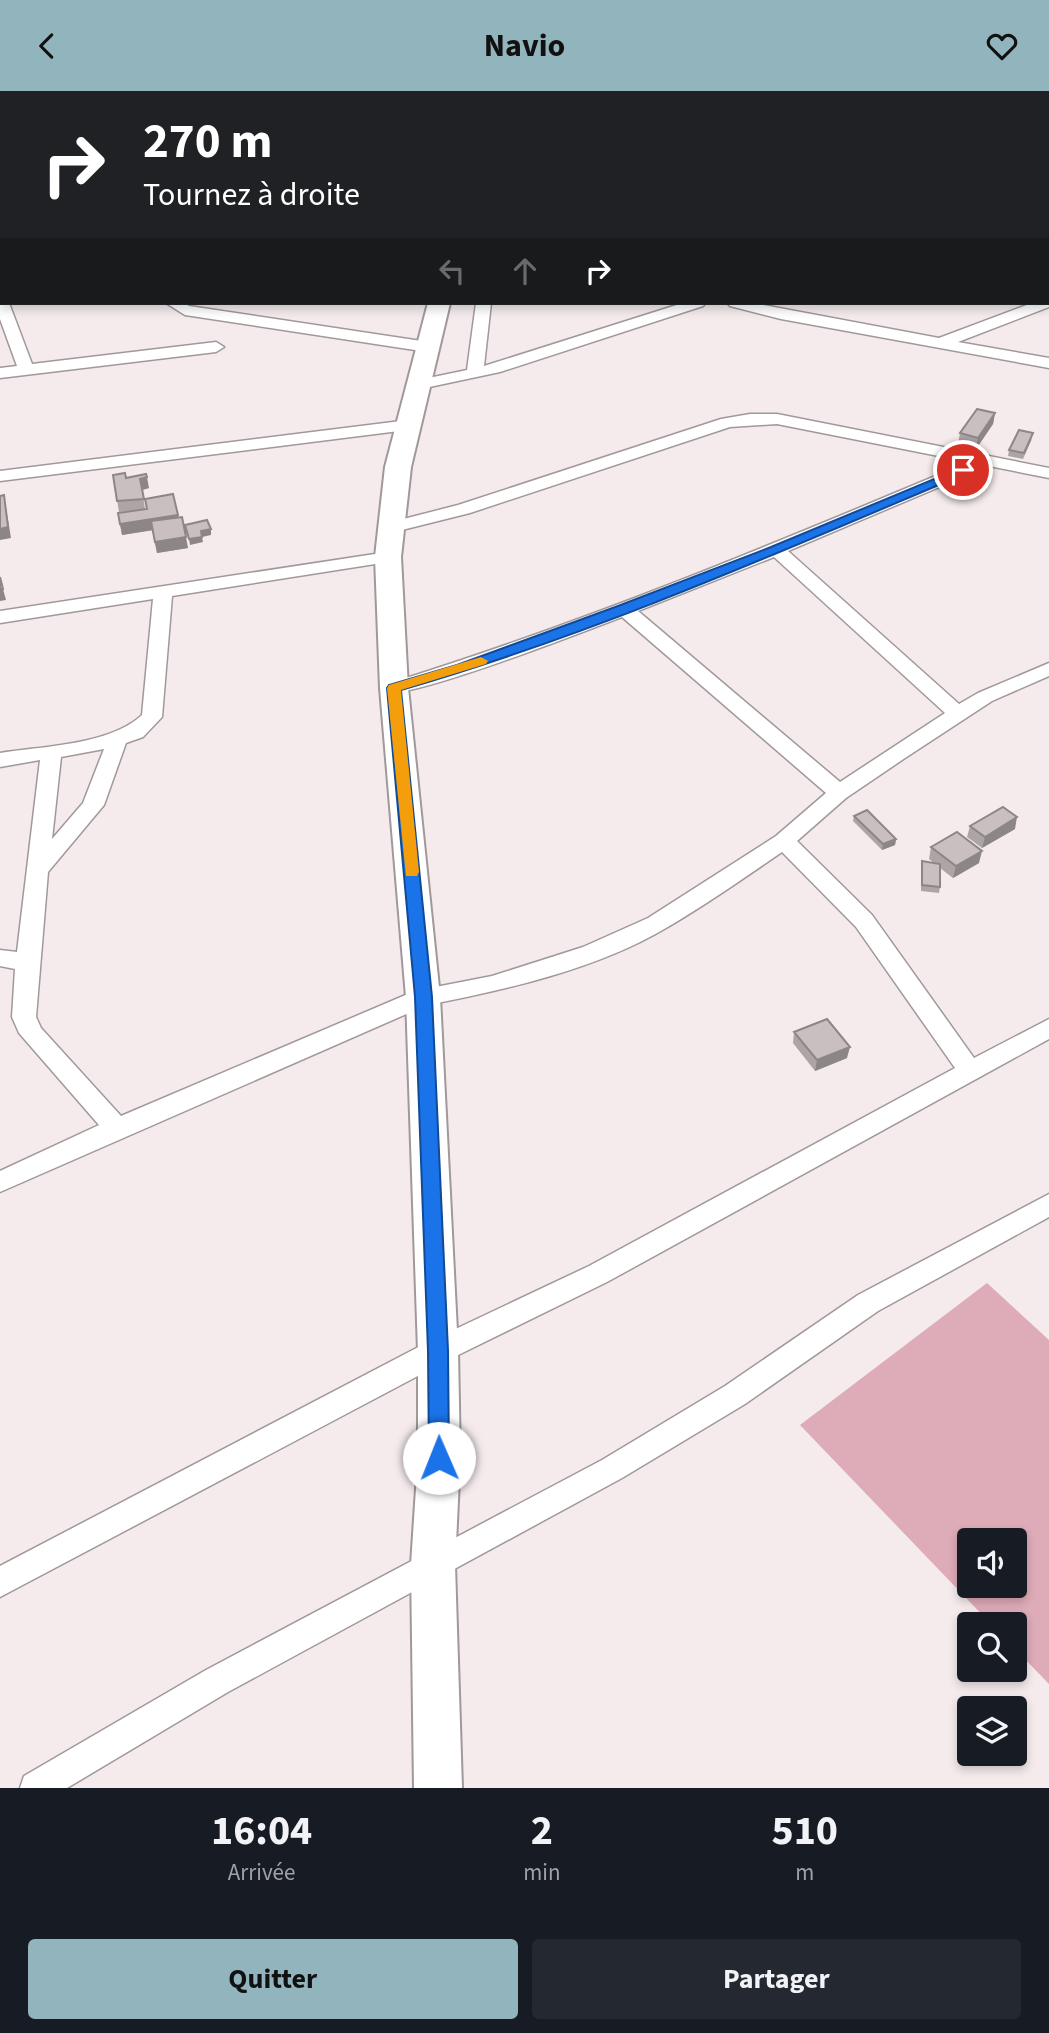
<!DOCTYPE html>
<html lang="fr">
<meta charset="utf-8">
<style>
:root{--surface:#171b24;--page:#242831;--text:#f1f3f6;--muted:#9ea1a6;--accent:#92b4bc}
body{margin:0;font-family:"Source Sans 3",sans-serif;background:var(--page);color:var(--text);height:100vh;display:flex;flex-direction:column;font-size:26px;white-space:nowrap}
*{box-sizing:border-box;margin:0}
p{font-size:23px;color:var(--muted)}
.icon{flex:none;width:38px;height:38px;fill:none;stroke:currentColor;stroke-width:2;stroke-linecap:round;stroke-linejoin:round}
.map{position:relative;height:1697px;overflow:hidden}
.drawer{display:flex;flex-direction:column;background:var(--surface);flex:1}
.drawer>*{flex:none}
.guide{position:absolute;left:0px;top:0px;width:1050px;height:214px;box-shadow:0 4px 10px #0003;background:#202124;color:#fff;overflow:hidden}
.tools{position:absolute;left:957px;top:1437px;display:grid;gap:14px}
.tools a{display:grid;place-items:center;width:70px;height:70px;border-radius:7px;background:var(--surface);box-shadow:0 4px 10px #0003;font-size:35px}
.pin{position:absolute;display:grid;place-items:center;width:60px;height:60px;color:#fff;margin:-30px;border:4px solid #fff;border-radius:50%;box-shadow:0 2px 7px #0007}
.me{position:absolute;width:77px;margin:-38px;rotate:359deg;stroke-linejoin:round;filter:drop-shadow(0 0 5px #0008)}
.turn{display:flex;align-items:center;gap:24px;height:147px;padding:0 28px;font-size:32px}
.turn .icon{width:91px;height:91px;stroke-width:2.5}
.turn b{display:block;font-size:49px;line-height:60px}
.lanes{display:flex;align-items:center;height:66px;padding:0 28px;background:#0003;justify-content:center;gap:35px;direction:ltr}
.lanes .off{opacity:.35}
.eta{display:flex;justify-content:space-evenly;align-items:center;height:119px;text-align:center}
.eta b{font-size:42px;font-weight:700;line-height:49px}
.primary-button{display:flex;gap:14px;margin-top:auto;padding:14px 28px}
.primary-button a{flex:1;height:80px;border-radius:7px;background:var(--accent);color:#111;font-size:28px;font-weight:700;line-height:80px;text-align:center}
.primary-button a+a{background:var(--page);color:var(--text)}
header{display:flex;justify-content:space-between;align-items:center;height:91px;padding:0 28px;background:var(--accent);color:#111;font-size:32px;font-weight:700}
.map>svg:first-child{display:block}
</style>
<header><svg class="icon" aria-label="back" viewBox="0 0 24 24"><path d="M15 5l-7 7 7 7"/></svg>Navio<svg class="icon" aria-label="heart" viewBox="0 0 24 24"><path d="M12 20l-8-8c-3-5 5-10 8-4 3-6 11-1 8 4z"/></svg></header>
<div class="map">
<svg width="1049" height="1697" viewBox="0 0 1049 1697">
<rect width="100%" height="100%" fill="#f5ebed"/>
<path fill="#deabb8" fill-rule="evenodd" d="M987,1192l62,57v344l-34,-35v-25h-24l-191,-199zM970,1449h45v45h-45z"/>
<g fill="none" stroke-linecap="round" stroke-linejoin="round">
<defs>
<path id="street" d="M48,0h12l1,2h-13z
M668,0h12v2h-12z
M720,0h18l-19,2z
M983,0h17l-18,2z
M1048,29h1v8h-1z
M1049,90v9h-1v-9z
M0,161h2l-2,9z
M0,202l2,10h7l23,61 184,-22 8,5 -8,5 -216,26v-10l17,-2 -17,-47z
M1048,208l1,8 -91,35 91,16v10l-268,-49 -51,-13 -3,-3h26l186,35 93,-35h16z
M166,212h18l5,3 239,36 8,5 -8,5 -243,-37z
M476,212h15l-7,63 199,-63h23l-3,3 -203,66 -80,17 -6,-2 -2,-3 2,-3 53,-11z
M750,323h27l272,54v10l-60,-12 -201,85 171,153 19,-11 71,-30v13l-57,25 -87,57 -59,40 -49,43 75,74 102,143 75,-39v20l-442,243 -159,78 -448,237v-31l428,-224 161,-76 366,-198 -99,-141 -74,-75c-38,26 -76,53 -116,76 -69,41 -161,62 -239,77l-427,187v-21l99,-46 -80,-92 -7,-16 3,-48 -15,-3v-16l17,2 23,-192 -40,7v-14c43,-7 110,-8 142,-38l11,-116 -153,24v-12l388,-59 9,5 -9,5 -216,34 -10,121 -19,20 -17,6 -22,62 -56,67 -12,145 5,11 80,88 294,-125 77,-15 91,-29 65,-29 128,-82 50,-43 -204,-176c-34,13 -211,82 -235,75l-3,-4 3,-4c200,-62 389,-141 582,-222l-192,-38 -47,3 -260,86 -80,20 -9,-5 3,-4 74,-19 263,-86zM774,466l171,156 -105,69 -202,-171zM104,658l-21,54 -31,36 9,-82z
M409,329l6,1 2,4 -2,4 -415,52v-10z
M1049,1103v23l-171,94 -133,93 -123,74 -394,214 -161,96h-47l4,-12 182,-106 396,-210 123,-74 133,-91z"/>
<path id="secondary" d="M465,0h18v2h-18z
M428,212h22l-39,164 -10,90 7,131 32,309 18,354 2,107 -5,107 7,223h-48l-3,-223 7,-107v-107l-12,-354 -26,-309 -5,-131 10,-90z"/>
</defs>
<use href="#street" stroke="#a1989a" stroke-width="3"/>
<use href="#secondary" stroke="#a1989a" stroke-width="4"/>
<use href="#street" fill="#fff" fill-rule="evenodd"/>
<use href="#secondary" fill="#fff" fill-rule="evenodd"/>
</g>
<path fill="#ada4a6" d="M995,322l-2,11 -17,25 -18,-5 2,-11z
M1032,348l-9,20 -15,-3 1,-6z
M113,384l13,3 23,10 -7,2 3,19h2l-2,-10 34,18 9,31 -31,5 -5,-23 -30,5 -4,-22 12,-2 -11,1z
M854,725l42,23 -1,6 -13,5 -29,-29z
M970,735l45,3 -33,19 -15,-11z
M931,756l48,16 -26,15 -13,-10v19l-1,6 -18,-2v-24l1,-6 12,2 -5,-4z
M794,941l53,26 -32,13 -22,-28z"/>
<path fill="#8d8687" d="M995,322l-2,11 -17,25 2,-11z
M147,386l2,11 -7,2 -2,-11z
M4,404l7,43 -11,2v-11z
M178,424l2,11 -58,9 -2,-11z
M211,438v6l-9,2 -1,-6z
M186,446l2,11 -31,5 -2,-11z
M202,446l1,5 -13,3 -1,-6z
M0,498h3l3,11 -6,1z
M1017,726l-2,12 -33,19 3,-11z
M896,748l-1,6 -13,5 1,-6z
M982,760l-3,12 -26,15 3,-12z
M850,956l-3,11 -32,13 2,-11z"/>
<path fill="#c9bfc1" stroke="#8d8687" stroke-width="2" d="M977,318l18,4 -17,25 -18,-5z
M1019,339l14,3 -9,20 -15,-3z
M125,382l1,5 20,-4 1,3 -7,2 4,20 -27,2 -4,-26z
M173,403l5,21 -58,9 -2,-11 29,-4 -2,-10z
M4,404l4,32 -8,2v-33z
M182,426l4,20 -31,5 -4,-21z
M207,429l4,9 -10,2 1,6 -13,2 -4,-14z
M0,486l3,12h-3z
M1003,716l14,10 -32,20 -15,-11z
M867,719l29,29 -13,5 -29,-28z
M957,741l25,19 -26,15 -25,-19z
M922,770l18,3v23l-18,-2z
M827,928l23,28 -33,13 -23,-28z"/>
<path fill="#1a73e8" stroke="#114b97" stroke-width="2" d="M963,376l4,1v5c-185,78 -372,161 -566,217l31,307 16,354 1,107 -3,6 -7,3 -7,-3 -3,-6 -1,-107 -13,-354 -28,-309 2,-3 68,-20 161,-59 153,-59z"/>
<path fill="#f59e0b" d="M481,566l7,4 -2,3 -85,26 18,182 -2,4h-11l-19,-188 2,-3z"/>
</svg>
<div class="tools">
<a><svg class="icon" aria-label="sound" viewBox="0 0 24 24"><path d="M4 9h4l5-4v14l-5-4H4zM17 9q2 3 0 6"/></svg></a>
<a><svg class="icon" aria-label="search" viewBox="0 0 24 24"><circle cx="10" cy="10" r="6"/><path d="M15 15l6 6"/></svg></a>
<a><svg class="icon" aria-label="layers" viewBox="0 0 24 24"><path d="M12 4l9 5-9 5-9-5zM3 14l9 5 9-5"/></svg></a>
</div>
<div class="pin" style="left:963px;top:379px;background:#d93025"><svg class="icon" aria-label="arrive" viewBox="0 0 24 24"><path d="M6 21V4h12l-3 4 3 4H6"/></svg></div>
<svg class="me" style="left:439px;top:1367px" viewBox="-20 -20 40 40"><circle r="19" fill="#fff"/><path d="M0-13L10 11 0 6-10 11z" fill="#1a73e8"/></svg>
<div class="guide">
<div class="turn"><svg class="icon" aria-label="right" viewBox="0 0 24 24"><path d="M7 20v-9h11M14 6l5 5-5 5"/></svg><div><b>270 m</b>Tournez à droite</div></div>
<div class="lanes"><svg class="icon off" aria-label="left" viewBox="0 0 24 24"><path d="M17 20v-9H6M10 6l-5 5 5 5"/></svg><svg class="icon off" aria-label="ahead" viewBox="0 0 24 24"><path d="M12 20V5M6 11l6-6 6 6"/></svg><svg class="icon" aria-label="right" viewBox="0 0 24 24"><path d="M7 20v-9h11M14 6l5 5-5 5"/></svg></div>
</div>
</div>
<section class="drawer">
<div class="eta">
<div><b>16:04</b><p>Arrivée</p></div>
<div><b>2</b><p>min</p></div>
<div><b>510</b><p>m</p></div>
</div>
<div class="primary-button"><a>Quitter</a><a>Partager</a></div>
</section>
